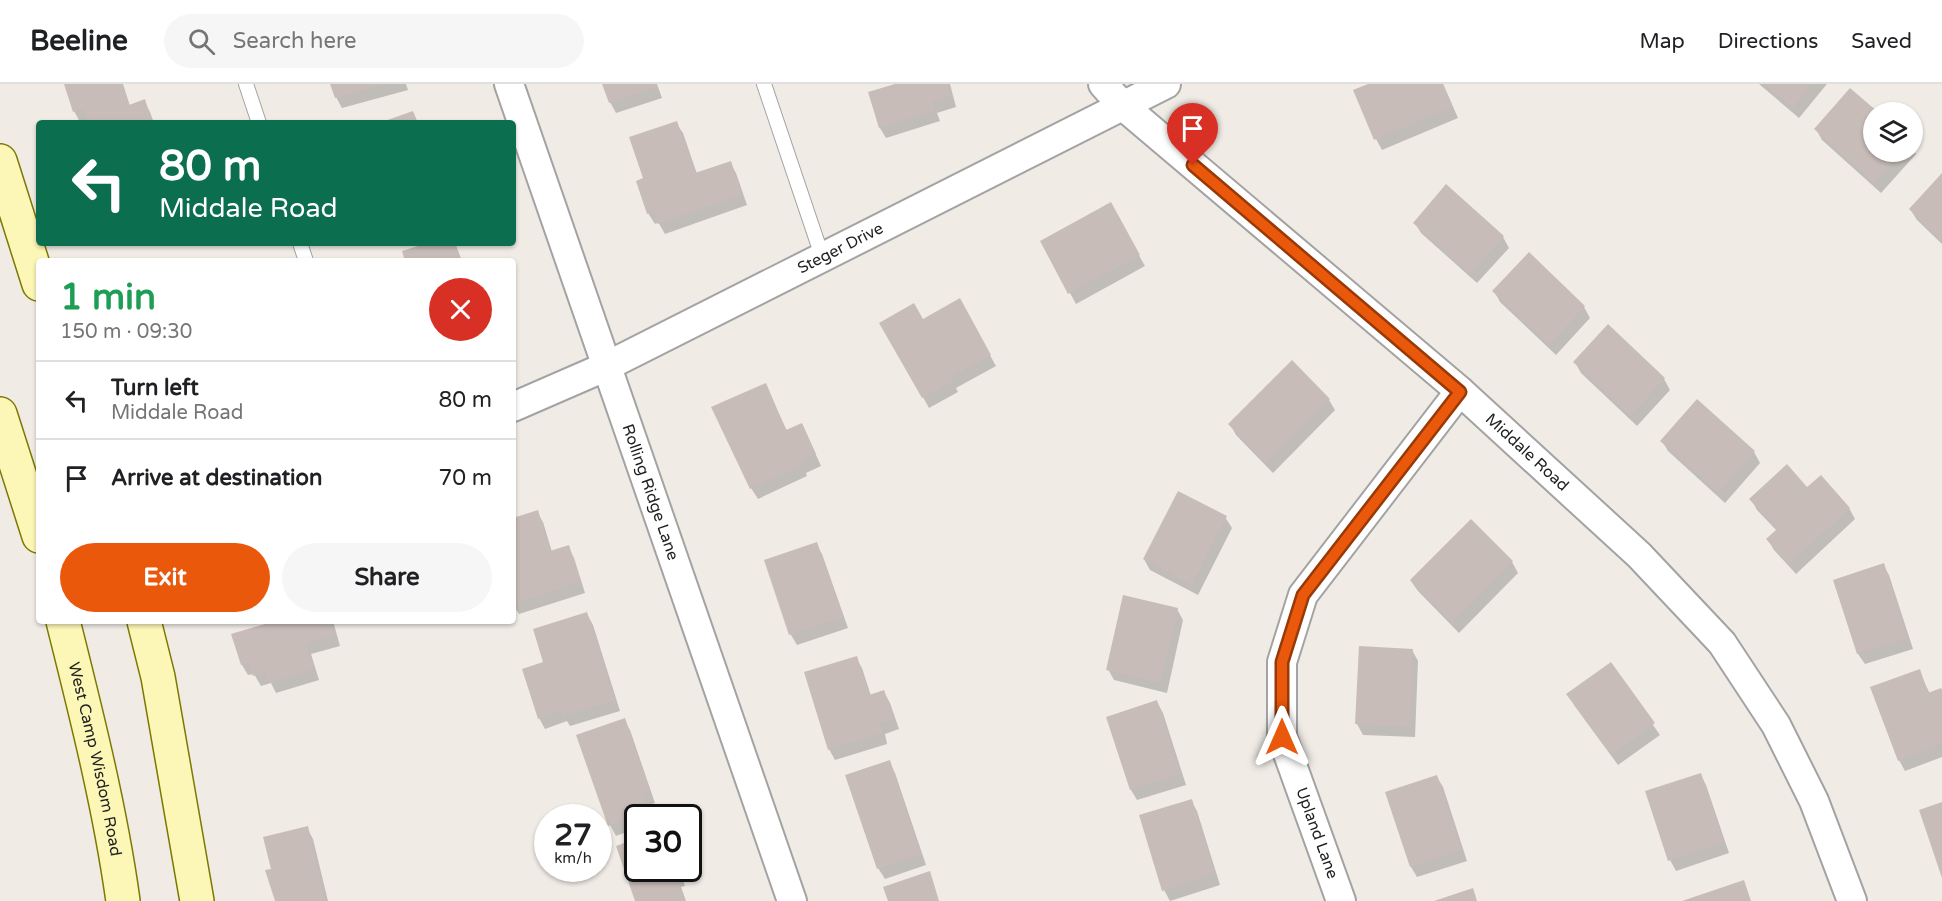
<!DOCTYPE html>
<meta charset="utf-8">
<style>
:root{--surface:#fff;--page:#f6f6f6;--text:#202124;--muted:#757577;--line:#e0e0e0;--accent:#ea580c}
body{margin:0;font-family:"Varela Round",sans-serif;background:var(--page);color:var(--text);height:100vh;display:flex;flex-direction:column;font-size:22px;white-space:nowrap}
*{box-sizing:border-box;margin:0}
p{font-size:20px;color:var(--muted)}
.icon{flex:none;width:33px;height:33px;fill:none;stroke:currentColor;stroke-width:2;stroke-linecap:round;stroke-linejoin:round}
.map{position:relative;flex:1;overflow:hidden}
.sheet{position:absolute;left:36px;top:174px;width:480px;height:366px;display:flex;flex-direction:column;background:var(--surface);border-radius:6px;box-shadow:0 2px 4px #0004}
.sheet>*{flex:none}
.guide{position:absolute;left:36px;top:36px;width:480px;height:126px;border-radius:6px;box-shadow:0 2px 4px #0004;background:#0b6e4f;color:#fff;overflow:hidden}
.tools{position:absolute;left:1863px;top:18px;display:grid;gap:12px}
.tools a{display:grid;place-items:center;width:60px;height:60px;border-radius:50%;background:var(--surface);box-shadow:0 2px 4px #0004;font-size:30px}
.speed{position:absolute;left:534px;top:720px;display:flex;gap:12px;font-size:30px;font-weight:700;text-align:center}
.speed>*{display:grid;place-content:center;width:78px;height:78px;border-radius:50%;background:var(--surface);box-shadow:0 2px 4px #0004;line-height:1}
.speed small{font-size:15px;font-weight:400}
.speed .limit{border:3px solid #111;border-radius:9px;background:#fff;color:#111}
.pin{position:absolute;display:grid;place-items:center;width:51px;height:51px;color:#fff;margin:-62px -26px;border-radius:50% 50% 50% 0;rotate:-45deg;box-shadow:0 0 6px #0007}
.pin .icon{rotate:45deg}
.me{position:absolute;width:66px;margin:-33px;rotate:0deg;stroke-linejoin:round;filter:drop-shadow(0 0 4px #0008)}
.turn{display:flex;align-items:center;gap:21px;height:126px;padding:0 24px;font-size:27px}
.turn .icon{width:78px;height:78px;stroke-width:2.5}
.turn b{display:block;font-size:42px;line-height:51px}
.round{display:grid;place-items:center;flex:none;width:63px;height:63px;border-radius:32px;background:var(--page)}
.head{display:flex;align-items:center;justify-content:space-between;height:102px;padding:0 24px}
h1{font-size:36px;font-weight:800;line-height:45px;color:#1e9e55}
.button{display:flex;gap:12px;margin-top:auto;padding:12px 24px}
.button a{flex:1;height:69px;border-radius:36px;background:var(--accent);color:#fff;font-size:24px;font-weight:800;line-height:69px;text-align:center}
.button a+a{background:var(--page);color:var(--text)}
ul{padding:0;list-style:none}
li{display:flex;align-items:center;gap:18px;height:78px;padding:0 24px;border-top:2px solid var(--line)}
li div{flex:1}
li b{display:block;font-size:22px}
li em{font-style:normal}
header{display:flex;align-items:center;gap:36px;box-sizing:border-box;height:84px;padding:0 30px;background:var(--surface);border-bottom:2px solid var(--line)}
header strong{font-size:28px}
nav{display:flex;gap:33px;margin-inline-start:auto;font-size:21px}
.search{width:420px;height:54px;background:var(--page);display:flex;align-items:center;gap:15px;box-sizing:border-box;padding:0 21px;border-radius:33px;color:var(--muted);font-size:22px}
.map>svg:first-child{display:block}
</style>
<header>
<strong>Beeline</strong>
<div class="search"><svg class="icon" aria-label="search" viewBox="0 0 24 24"><circle cx="10" cy="10" r="6"/><path d="M15 15l6 6"/></svg>Search here</div>
<nav><a>Map</a><a>Directions</a><a>Saved</a></nav>
</header>
<div class="map">
<svg width="1942" height="817" viewBox="0 0 1942 817">
<rect width="100%" height="100%" fill="#f0ebe5"/>
<path fill="#0003" d="M65,0h58l7,22 14,-5 6,11 4,11h-65l-1,-4 -8,3 -6,-11z
M332,0h74l2,6 -66,18 -6,-11z
M604,0h53l5,14 -46,15 -6,-11z
M900,0h50l6,23 -19,6 3,8 -54,17 -6,-10 -10,-35z
M1372,0h71l15,34 -76,32 -6,-11z
M1759,0h68l-28,34z
M1850,6l25,22h-1v40h38v-4l4,6 -35,39 -59,-53 -6,-11z
M676,39l7,10 14,41 33,-11 6,10 11,32 -82,29 -7,-12 -3,2 -7,-11z
M1942,91v69l-25,-24 -7,-11z
M1110,120l35,62 -69,38 -34,-62z
M1415,139l88,14 6,11 -32,35 -56,-50z
M433,159h22l7,18h-56z
M1529,170l55,53 6,11 -34,37 -56,-53 -6,-11z
M959,216l37,66 -40,22 2,4 -29,16 -47,-85 41,-2z
M1608,242l56,53 6,11 -33,36 -56,-53 -6,-11z
M765,300l22,47 15,-7 19,42 -15,7 1,3 -49,23 -7,-11z
M1329,316l6,10 -62,63 -37,-38 -6,-11z
M1662,357l92,11 6,11 -35,40 -57,-52z
M1807,405l42,19 6,11 -59,55 -22,-24 -6,-10 9,-9 -20,-21 -6,-11z
M537,428l6,10 9,30 16,-5 6,11 11,35 -66,21 -6,-9v-86z
M1225,433l7,11 -34,67 -48,-25 -6,-11z
M816,460l6,10 26,74 -51,17 -6,-10 -25,-74z
M1512,478l6,11 -59,60 -41,-42 -7,-10z
M1883,481l6,10 24,74 -48,15 -7,-10 -23,-73z
M1177,525l6,11 -16,73 -53,-13 -6,-11z
M587,530l6,11 27,86 -50,15 -3,-5 -22,8 -6,-11 6,-55z
M280,537h53l7,25 -29,8 8,26 -43,13 -5,-10 -10,3 -7,-12 -6,1 -6,-10 -9,-30z
M1412,566l6,11 -3,76 -52,-2 -6,-11z
M856,574l6,10 9,28 13,-4 6,11 9,26 -14,5 2,10 -52,16 -6,-11z
M1610,580l50,71 -42,30 -44,-60z
M1919,587l11,23 12,-1v64l-37,14 -6,-11z
M1157,618l6,11 23,72 -49,15 -6,-10 -23,-72z
M624,636l6,10 25,73 -7,2 4,13h-14v10l-22,8 -6,-11z
M889,678l6,11 31,92 -41,14 -7,-11z
M1700,690l6,11 23,68 -53,18 -6,-11z
M1437,693l6,10 24,74 -50,16 -6,-10z
M1191,717l6,10 23,74 -50,16 -6,-11z
M307,744l6,11 15,62h-51l-4,-31z
M638,784h41l6,18 -4,1 5,14h-50z"/>
<path fill="#c8bcb8" d="M64,0h58l7,21 16,-6 7,24h-65l-4,-14 -10,3z
M330,0h52v1l-47,13z
M602,0h54l1,3 -48,16z
M895,0h53l3,12 -19,6 3,9 -56,17 -11,-36z
M1368,0h75l10,23 -79,33 -21,-50z
M1764,0h48l-19,24z
M1850,4l28,24h-4v40h28l-28,31 -60,-54z
M413,27l5,12h-39z
M677,37l18,52 36,-12 11,34 -85,29 -4,-13 -6,3 -11,-33 7,-3 -14,-41z
M1942,89v68l-33,-32z
M1446,100l58,52 -34,38 -57,-51z
M1111,118l29,53 -72,39 -28,-53z
M428,159h27l6,18h-56l-3,-10z
M1529,168l56,54 -36,39 -57,-54z
M960,214l31,57 -40,22 2,4 -31,17 -43,-75 35,-20 9,16z
M1608,240l57,54 -35,38 -57,-54z
M1292,276l38,39 -64,64 -38,-39z
M766,299l20,47 16,-7 14,31 -15,7 2,4 -53,24 -39,-82z
M1697,315l58,52 -36,42 -59,-52z
M1787,380l20,23 14,-12 29,33 -61,56 -23,-25 11,-10 -28,-30z
M1178,407l49,25 -35,69 -49,-26z
M538,426l12,41 19,-6 12,37 -68,22v-86z
M1471,435l42,42 -61,62 -42,-43z
M817,458l26,75 -54,18 -25,-75z
M1884,479l24,75 -51,16 -24,-74z
M1123,511l55,13 -17,75 -55,-13z
M587,528l28,88 -52,16 -2,-5 -23,8 -16,-50 21,-7 -10,-33z
M275,537h56l4,14 -29,9 8,25 -45,14 -4,-11 -12,4 -4,-13 -8,2 -10,-31z
M1359,562l54,3 -3,78 -55,-3z
M857,572l12,39 15,-5 10,29 -14,4 2,10 -54,17 -24,-78z
M1611,578l44,61 -44,32 -45,-61z
M1920,585l8,24 13,-5 1,2v27l-2,1 2,7v19l-44,17 -28,-74z
M1157,616l24,74 -51,16 -24,-73z
M625,634l25,74 -7,2 6,17 -41,15 -32,-91z
M890,676l31,94 -44,15 -32,-94z
M1701,689l23,69 -56,19 -23,-70z
M1437,691l25,75 -52,17 -25,-75z
M1192,715l23,75 -53,17 -23,-76z
M1942,718v76l-23,-68z
M308,742l17,75h-50l-10,-31 6,-1 -8,-32z
M638,754v30h40l2,7 -4,1 9,25h-50l-19,-55z
M930,787l9,30h-51l-5,-14z
M1744,796l7,21h-69z
M1473,804l4,13h-43z"/>
<g fill="none" stroke-linecap="round" stroke-linejoin="round">
<defs>
<path id="service" d="M246,0l13,39
M764,0l58,172
M300,159l6,18"/>
<g id="minor">
<path id="s1" d="M509,0l283,817"/>
<path id="s2" d="M1103,0l19,21 338,286 179,164 83,88 54,82 38,76 38,100"/>
<path id="s3" d="M513,323l92,-40 561,-283"/>
<path d="M1341,817l-59,-164v-75l21,-67 157,-204"/>
</g>
<g id="secondary">
<path d="M0,77l39,123"/>
<path d="M0,330l39,122"/>
<path id="s4" d="M63,537c23,92 47,186 60,280"/>
<path d="M144,537l14,56 39,224"/>
</g>
</defs>
<use href="#service" stroke="#a3a3a3" stroke-width="16"/>
<use href="#minor" stroke="#a3a3a3" stroke-width="32"/>
<use href="#secondary" stroke="#7c7800" stroke-width="36"/>
<use href="#service" stroke="#fff" stroke-width="14"/>
<use href="#minor" stroke="#fff" stroke-width="28"/>
<use href="#secondary" stroke="#fcf6b7" stroke-width="33"/>
</g>
<g fill="none" stroke-linecap="round" stroke-linejoin="round">
<defs>
<path id="route" d="M1193,81l267,227 -157,203 -21,67v75"/>
</defs>
<use href="#route" stroke="#983908" stroke-width="15"/>
<use href="#route" stroke="#ea580c" stroke-width="10"/>
</g>
<g text-anchor="middle" dominant-baseline="central" stroke-width="6" stroke-linejoin="round" paint-order="stroke">
<g font-size="16" fill="#1f1f1f" stroke="#fff">
<text stroke="none"><textPath href="#s3" startOffset="364">Steger Drive</textPath></text>
<text stroke="none"><textPath href="#s2" startOffset="562">Middale Road</textPath></text>
<text stroke="none"><textPath href="#s1" startOffset="432">Rolling Ridge Lane</textPath></text>
<text stroke="none"><textPath href="#s4" startOffset="142">West Camp Wisdom Road</textPath></text>
<text transform="translate(1317 749) rotate(70)">Upland Lane</text>
</g>
</g>
</svg>
<div class="tools">
<a><svg class="icon" aria-label="layers" viewBox="0 0 24 24"><path d="M12 4l9 5-9 5-9-5zM3 14l9 5 9-5"/></svg></a>
</div>
<div class="speed"><div>27<small>km/h</small></div><div class="limit">30</div></div>
<div class="pin" style="left:1193px;top:81px;background:#d93025"><svg class="icon" aria-label="arrive" viewBox="0 0 24 24"><path d="M6 21V4h12l-3 4 3 4H6"/></svg></div>
<svg class="me" style="left:1282px;top:653px" viewBox="-20 -20 40 40"><path d="M0-17L14 15 0 8-14 15z" fill="#ea580c" stroke="#fff" stroke-width="4"/></svg>
<div class="guide">
<div class="turn"><svg class="icon" aria-label="left" viewBox="0 0 24 24"><path d="M17 20v-9H6M10 6l-5 5 5 5"/></svg><div><b>80 m</b>Middale Road</div></div>
</div>
<section class="sheet">
<div class="head"><div><h1>1 min</h1><p>150 m · 09:30</p></div><a class="round" style="background:#d93025;color:#fff"><svg class="icon" aria-label="close" viewBox="0 0 24 24"><path d="M6 6l12 12M18 6L6 18"/></svg></a></div>
<ul>
<li><svg class="icon" aria-label="left" viewBox="0 0 24 24"><path d="M17 20v-9H6M10 6l-5 5 5 5"/></svg><div><b>Turn left</b><p>Middale Road</p></div><em>80 m</em></li>
<li><svg class="icon" aria-label="arrive" viewBox="0 0 24 24"><path d="M6 21V4h12l-3 4 3 4H6"/></svg><div><b>Arrive at destination</b></div><em>70 m</em></li>
</ul>
<div class="button"><a>Exit</a><a>Share</a></div>
</section>
</div>
